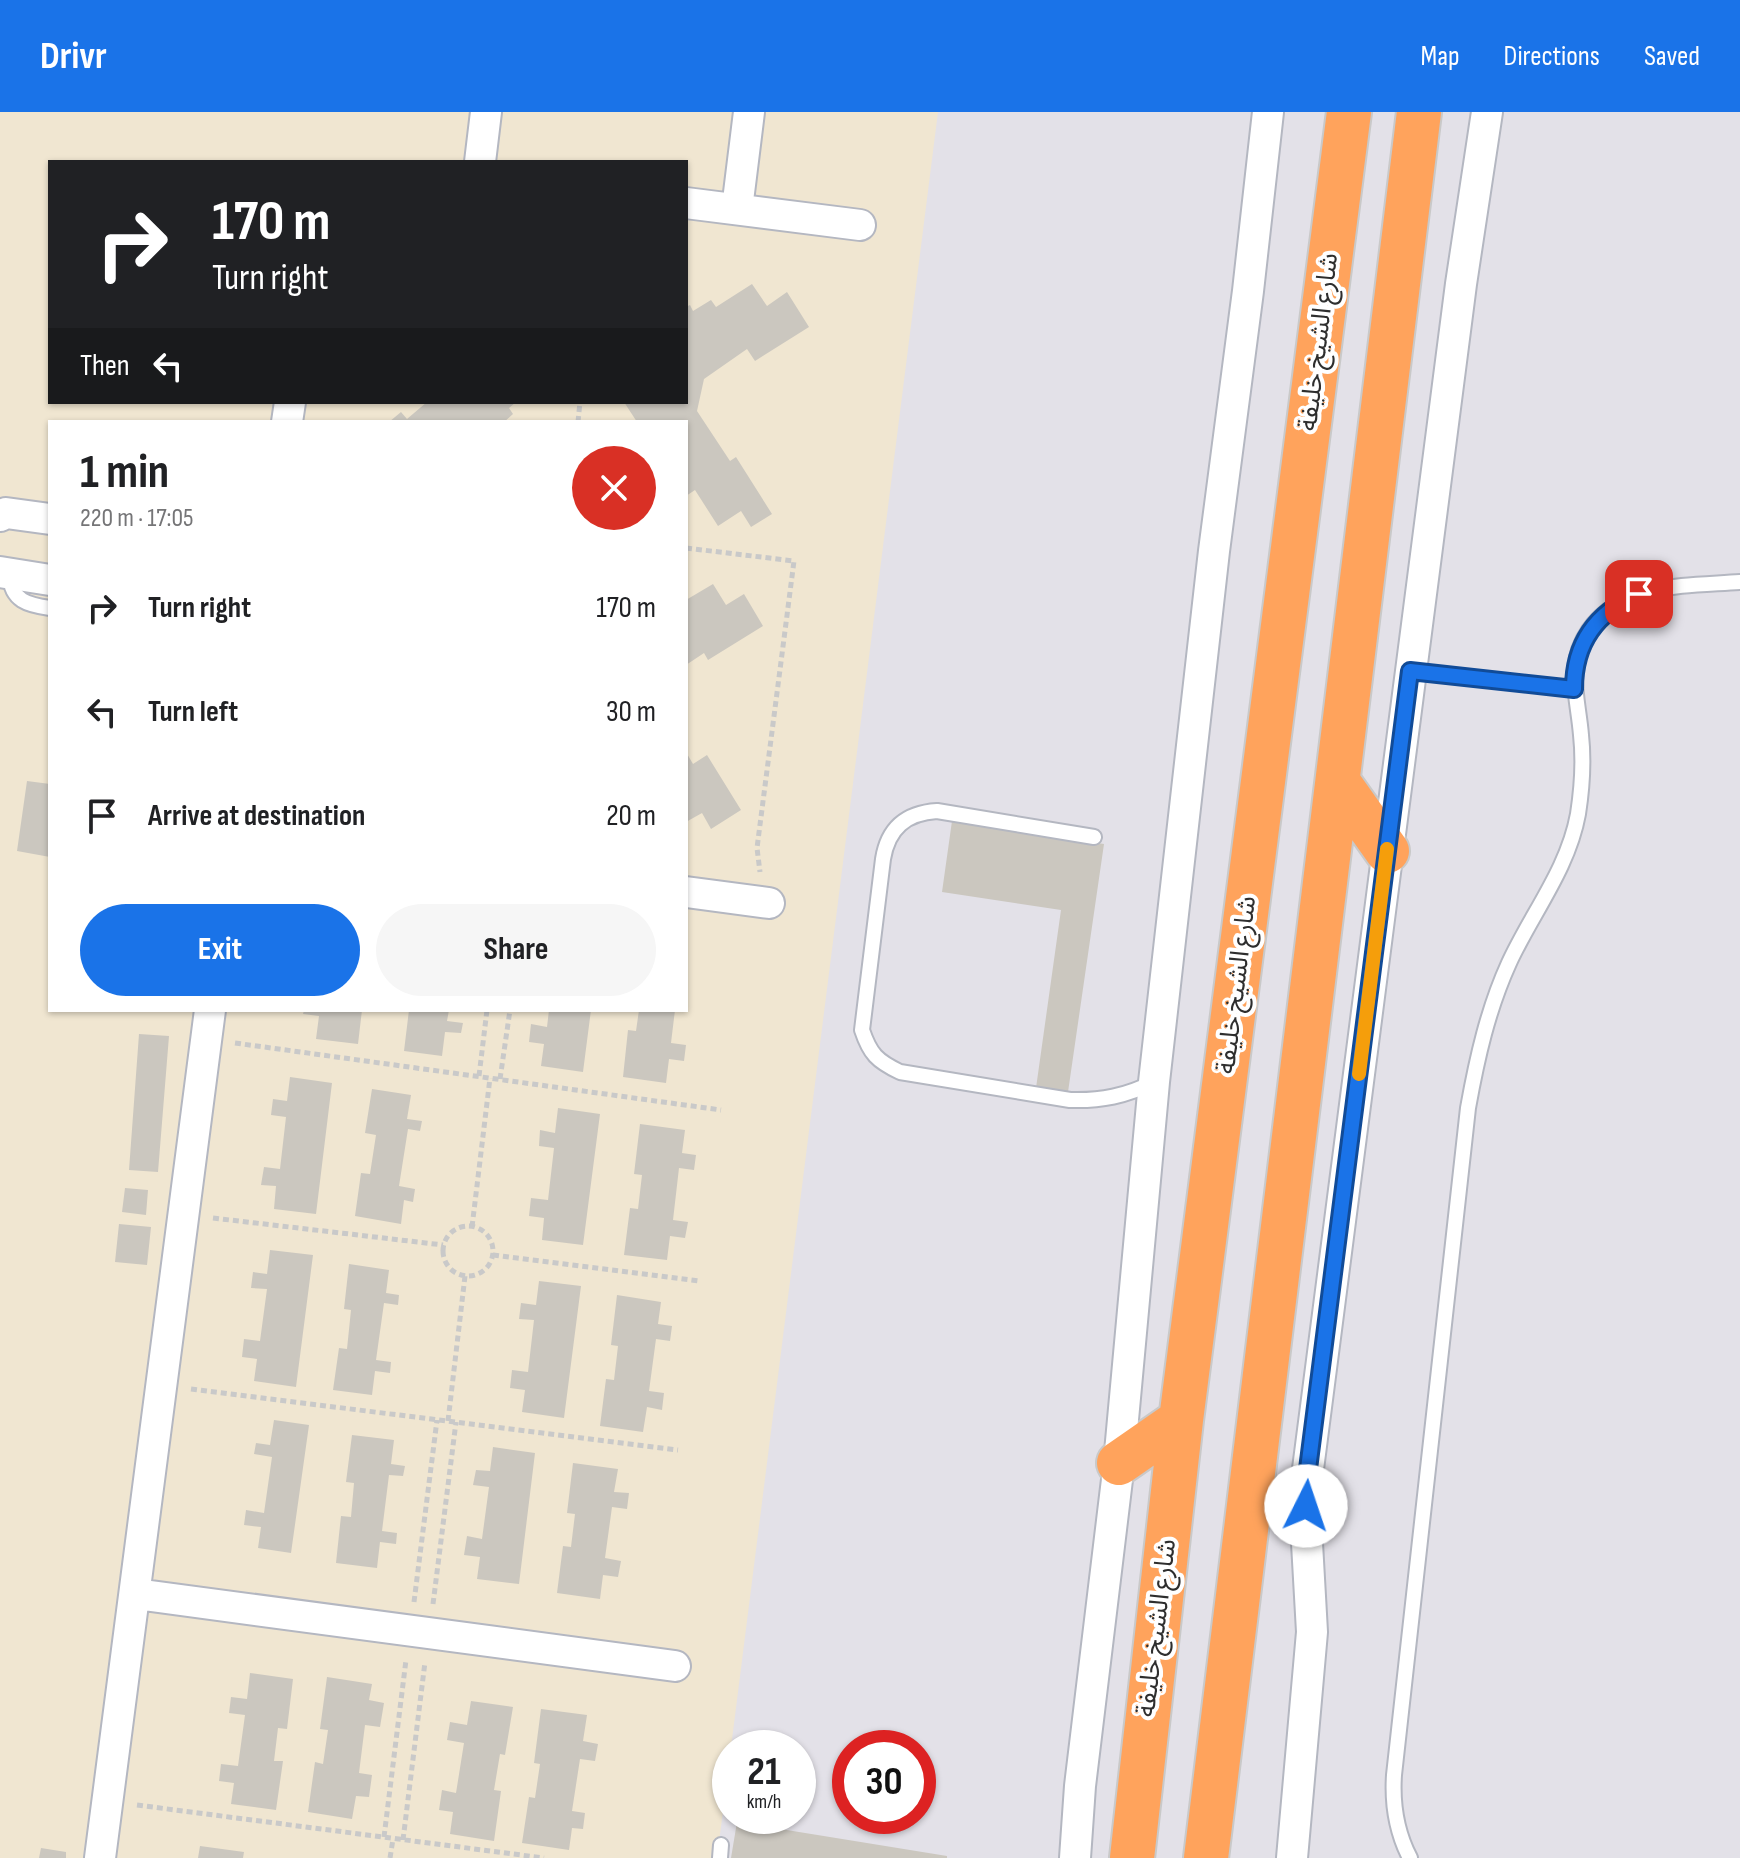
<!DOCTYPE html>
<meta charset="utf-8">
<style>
:root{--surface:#fff;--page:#f6f6f6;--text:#202124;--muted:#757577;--accent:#1a73e8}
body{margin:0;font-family:"Sofia Sans Condensed","Noto Sans Arabic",sans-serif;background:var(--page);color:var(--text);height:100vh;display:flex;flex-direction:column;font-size:30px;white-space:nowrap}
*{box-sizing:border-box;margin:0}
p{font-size:26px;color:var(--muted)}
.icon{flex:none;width:44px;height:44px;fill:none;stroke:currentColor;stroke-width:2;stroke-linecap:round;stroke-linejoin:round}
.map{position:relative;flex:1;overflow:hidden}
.panel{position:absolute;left:48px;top:308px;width:640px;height:592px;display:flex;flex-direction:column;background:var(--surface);border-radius:0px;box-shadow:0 2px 6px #0004}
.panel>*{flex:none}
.top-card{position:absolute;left:48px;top:48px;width:640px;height:244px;border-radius:0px;box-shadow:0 2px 6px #0004;background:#202124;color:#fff;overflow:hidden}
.speed{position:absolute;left:712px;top:1618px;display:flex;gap:16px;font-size:40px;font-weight:700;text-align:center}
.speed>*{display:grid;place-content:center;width:104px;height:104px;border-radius:50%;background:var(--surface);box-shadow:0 2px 6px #0004;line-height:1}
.speed small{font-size:20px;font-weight:400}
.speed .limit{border:12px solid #d22;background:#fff;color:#111}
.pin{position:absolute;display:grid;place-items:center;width:68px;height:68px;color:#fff;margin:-34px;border-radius:16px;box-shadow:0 4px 12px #0006}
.me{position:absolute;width:88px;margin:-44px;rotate:4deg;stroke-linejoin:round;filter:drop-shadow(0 0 6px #0008)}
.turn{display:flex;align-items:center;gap:28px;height:168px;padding:0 32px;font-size:36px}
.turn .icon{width:104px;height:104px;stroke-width:2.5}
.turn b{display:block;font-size:56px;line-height:68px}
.then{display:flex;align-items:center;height:76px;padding:0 32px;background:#0003;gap:16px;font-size:30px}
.round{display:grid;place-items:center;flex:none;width:84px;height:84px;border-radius:42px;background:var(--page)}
.head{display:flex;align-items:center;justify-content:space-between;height:136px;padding:0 32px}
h1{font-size:48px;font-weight:700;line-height:60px}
.primary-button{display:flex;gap:16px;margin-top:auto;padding:16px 32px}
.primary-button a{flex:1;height:92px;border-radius:48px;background:var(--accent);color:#fff;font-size:32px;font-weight:700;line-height:92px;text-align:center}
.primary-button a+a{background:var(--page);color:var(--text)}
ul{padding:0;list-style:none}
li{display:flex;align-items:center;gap:24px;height:104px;padding:0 32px}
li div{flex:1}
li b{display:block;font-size:30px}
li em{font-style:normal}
header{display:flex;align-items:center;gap:48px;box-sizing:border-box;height:112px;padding:0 40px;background:var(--accent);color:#fff}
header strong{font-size:38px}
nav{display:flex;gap:44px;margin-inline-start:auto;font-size:28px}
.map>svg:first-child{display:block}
</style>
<header>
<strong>Drivr</strong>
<nav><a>Map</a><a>Directions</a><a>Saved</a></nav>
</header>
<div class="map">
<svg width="1740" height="1746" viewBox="0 0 1740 1746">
<rect width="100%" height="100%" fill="#efe9e1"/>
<path fill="#e3e1e8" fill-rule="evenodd" d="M0,0h1740v1746h-1740zM50,50h636v240h-636zM50,310h636v588h-636zM730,1636h68v68h-68zM850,1636h68v68h-68z"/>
<path fill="#f0e6d1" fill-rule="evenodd" d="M0,0h938l-221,1746h-717zM50,50h636v240h-636zM50,310h636v588h-636z"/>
<path fill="#cbc7bf" d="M752,172l15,22 20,-14 22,35 -54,34 -8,-12 -43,30 -7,32 33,50 6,-4 36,57 -21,13 -10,-16 -23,15 -23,-36 -9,6v-74h-49l-13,-20h62v-95l4,-2 3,6 18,-11 5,7z
M427,290h89l-7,6 4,6 -9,8h-115l12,-10 6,7z
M713,472l13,21 18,-11 19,32 -55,34 -4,-7 -18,12v-65z
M686,640l7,12 14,-9 34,55 -30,19 -9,-16 -16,9z
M27,669l23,3v73l-33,-6z
M952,709l152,23 -36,248 -32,-4 25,-178 -119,-18z
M304,898h58l-4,34 -42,-5 3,-23 -16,-2z
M409,898h40l-2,11 16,2 -2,10 -16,-1 -3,24 -38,-5z
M549,898h42l-8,62 -42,-6 3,-22 -15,-2 2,-18 16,3z
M639,898h36l-4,33 15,2 -2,16 -15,-2 -3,24 -43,-6 5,-47 8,1z
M139,922l30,2 -11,136 -29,-2z
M290,965l42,6 -16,131 -42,-5 2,-23 -15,-1 3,-18 16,2 6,-52 -15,-2 2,-16 14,2z
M372,977l39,6 -4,24 15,2 -2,10 -12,-2 -9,57 16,3 -2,13 -9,-2 -3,24 -46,-8 6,-43 9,1 6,-39 -11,-2z
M558,996l42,6 -17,131 -41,-5 2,-22 -15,-2 2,-18 17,2 6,-52 -15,-2 1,-16 15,3z
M640,1012l45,6 -3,23 14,2 -2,15 -15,-2 -6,52 15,2 -3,16 -15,-2 -3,24 -43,-5 6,-47 8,1 4,-34 -8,-1z
M125,1076l23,2 -2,25 -24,-3z
M119,1112l32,3 -4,38 -32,-3z
M270,1138l43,5 -17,132 -42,-6 3,-22 -15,-2 2,-18 16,2 7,-52 -16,-1 2,-16 14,2z
M349,1152l40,6 -3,23 13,2 -1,10 -14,-2 -8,57 15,2 -1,11 -15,-2 -3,24 -39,-5 6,-42 8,1 4,-39 -7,-1z
M539,1169l42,5 -17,132 -42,-6 3,-22 -15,-2 2,-18 16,2 6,-52 -15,-1 2,-16 15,2z
M617,1183l44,7 -3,22 14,2 -2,15 -14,-2 -7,52 15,2 -2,17 -15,-3 -4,25 -43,-6 6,-47 8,1 4,-34 -7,-1z
M274,1308l35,5 -18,128 -33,-5 3,-21 -17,-2 2,-15 18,3 8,-56 -18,-3 2,-11 14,2z
M352,1323l42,5 -3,24 14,2 -2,10 -14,-1 -7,56 15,2 -1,11 -16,-2 -3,26 -41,-5 5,-47 10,1 3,-34 -8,-1z
M493,1335l42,6 -16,131 -42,-5 3,-22 -16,-2 3,-19 15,3 7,-52 -16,-2 3,-15 14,1z
M573,1351l45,6 -4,23 15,1 -2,16 -15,-2 -7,51 16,3 -3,16 -15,-2 -3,24 -43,-6 6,-47 8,1 4,-33 -8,-1z
M250,1561l43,6 -6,50 -9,-1 -4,33h9l-7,49 -45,-6 3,-21 -15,-2 2,-17 17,2 7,-51 -16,-2 2,-16 16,2z
M327,1565l45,7 -3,16 15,3 -4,24 -15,-2 -6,48 13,2 -3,22 -13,-1 -4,23 -44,-7 7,-50 8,2 5,-34 -8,-1z
M471,1589l42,6 -8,48 -5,-1 -6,36 7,1 -7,50 -44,-7 3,-22 -14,-2 3,-20 14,3 8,-50 -17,-3 3,-18 17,3z
M541,1597l46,6 -4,26 15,3 -3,17 -15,-2 -8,52 13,2 -2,16 -11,-1 -3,22 -47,-7 7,-46 6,1 5,-34 -6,-1z
M737,1710l210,34v2h-216z
M200,1734l44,6 -1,6h-45z
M41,1736l25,4v6h-27z"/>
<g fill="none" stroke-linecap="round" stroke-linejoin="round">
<defs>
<path id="lane" d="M10,463c1,26 18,30 40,33
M1410,559l164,18
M1094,725l-157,-26c-31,2 -49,17 -54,48l-21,171c8,24 15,31 38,42l170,28c31,1 56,-4 84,-18
M720,1746l1,-13
M1410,1746c-14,-27 -18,-53 -16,-83l74,-667c9,-50 20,-99 41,-145 23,-50 59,-94 69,-149 4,-26 6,-52 3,-79 -3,-38 -16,-70 8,-105 34,-48 99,-44 151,-48"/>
<path id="street" d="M480,50l6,-50
M686,91l174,22
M737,97l12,-97
M287,310l3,-20
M0,404l6,-3 44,6
M0,460l50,8
M686,780l83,11
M136,1482l539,72
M100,1746l110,-848
M1075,1746l5,-72 39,-323 35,-381 60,-531 34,-260 20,-179
M1292,1746l20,-226 -5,-89 1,-74 153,-1185 26,-172"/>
<path id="highway" d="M1338,670l49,69
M1119,1351l62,-43
M1132,1746l49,-438 168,-1308
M1206,1746l213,-1746"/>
</defs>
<use href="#lane" stroke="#b4b7c1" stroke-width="18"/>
<use href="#street" stroke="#b4b7c1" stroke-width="34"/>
<use href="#highway" stroke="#c9c9c9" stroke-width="48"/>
<path stroke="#c9c9c9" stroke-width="5" stroke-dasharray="6 4" stroke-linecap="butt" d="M578,310l2,-20
M686,436l108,13 -37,287 3,24
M235,931l486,67
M479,964l8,-66
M500,967l10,-69
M213,1106l230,27
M443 1139a25 25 0 1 1 50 0a25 25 0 1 1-50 0Z
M472,1115l18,-149
M493,1143l206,26
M191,1277l487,61
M448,1309l17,-145
M414,1490l23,-182
M433,1492l23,-182
M137,1693l407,53
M384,1725l22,-177
M403,1728l22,-178
M390,1746l3,-19"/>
<use href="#lane" stroke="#fff" stroke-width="14"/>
<use href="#street" stroke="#fff" stroke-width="30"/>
<use href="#highway" stroke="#ffa35c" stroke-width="44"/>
</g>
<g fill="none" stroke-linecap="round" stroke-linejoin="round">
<defs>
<path id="route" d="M1306,1394l2,-37 102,-798 164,18c0,-47 23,-77 65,-95"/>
</defs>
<use href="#route" stroke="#114b97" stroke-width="20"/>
<use href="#route" stroke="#1a73e8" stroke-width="14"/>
<path stroke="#f59e0b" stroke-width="14" d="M1359,962l28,-225"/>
</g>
<g text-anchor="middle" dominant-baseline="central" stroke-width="8" stroke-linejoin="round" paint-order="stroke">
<g font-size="26" fill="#2e2e2e" stroke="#fff">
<text transform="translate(1319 230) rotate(-83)">شارع الشيخ خليفة</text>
<text transform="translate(1237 873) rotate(-83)">شارع الشيخ خليفة</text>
<text transform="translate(1157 1516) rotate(-83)">شارع الشيخ خليفة</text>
</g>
</g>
</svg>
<div class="speed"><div>21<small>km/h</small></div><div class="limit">30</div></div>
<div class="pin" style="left:1639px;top:482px;background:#d93025"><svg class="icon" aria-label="arrive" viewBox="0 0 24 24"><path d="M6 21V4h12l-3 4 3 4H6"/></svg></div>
<svg class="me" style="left:1306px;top:1394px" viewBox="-20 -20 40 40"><circle r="19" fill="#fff"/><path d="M0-13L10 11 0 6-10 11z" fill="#1a73e8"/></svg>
<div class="top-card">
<div class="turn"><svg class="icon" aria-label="right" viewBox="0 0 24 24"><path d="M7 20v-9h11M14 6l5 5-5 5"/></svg><div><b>170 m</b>Turn right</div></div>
<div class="then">Then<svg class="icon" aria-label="left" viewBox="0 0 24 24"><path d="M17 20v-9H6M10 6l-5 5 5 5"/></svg></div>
</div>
<section class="panel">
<div class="head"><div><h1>1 min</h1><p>220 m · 17:05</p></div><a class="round" style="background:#d93025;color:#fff"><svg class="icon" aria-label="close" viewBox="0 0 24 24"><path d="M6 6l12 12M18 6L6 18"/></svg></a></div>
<ul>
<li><svg class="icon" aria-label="right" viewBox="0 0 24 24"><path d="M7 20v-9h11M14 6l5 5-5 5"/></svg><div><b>Turn right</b></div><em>170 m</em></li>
<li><svg class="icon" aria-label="left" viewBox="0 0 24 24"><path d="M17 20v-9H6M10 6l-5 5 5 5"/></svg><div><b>Turn left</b></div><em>30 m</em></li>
<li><svg class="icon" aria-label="arrive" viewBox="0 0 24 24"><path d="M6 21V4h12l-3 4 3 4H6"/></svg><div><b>Arrive at destination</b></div><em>20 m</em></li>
</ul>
<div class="primary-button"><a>Exit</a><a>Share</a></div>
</section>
</div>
